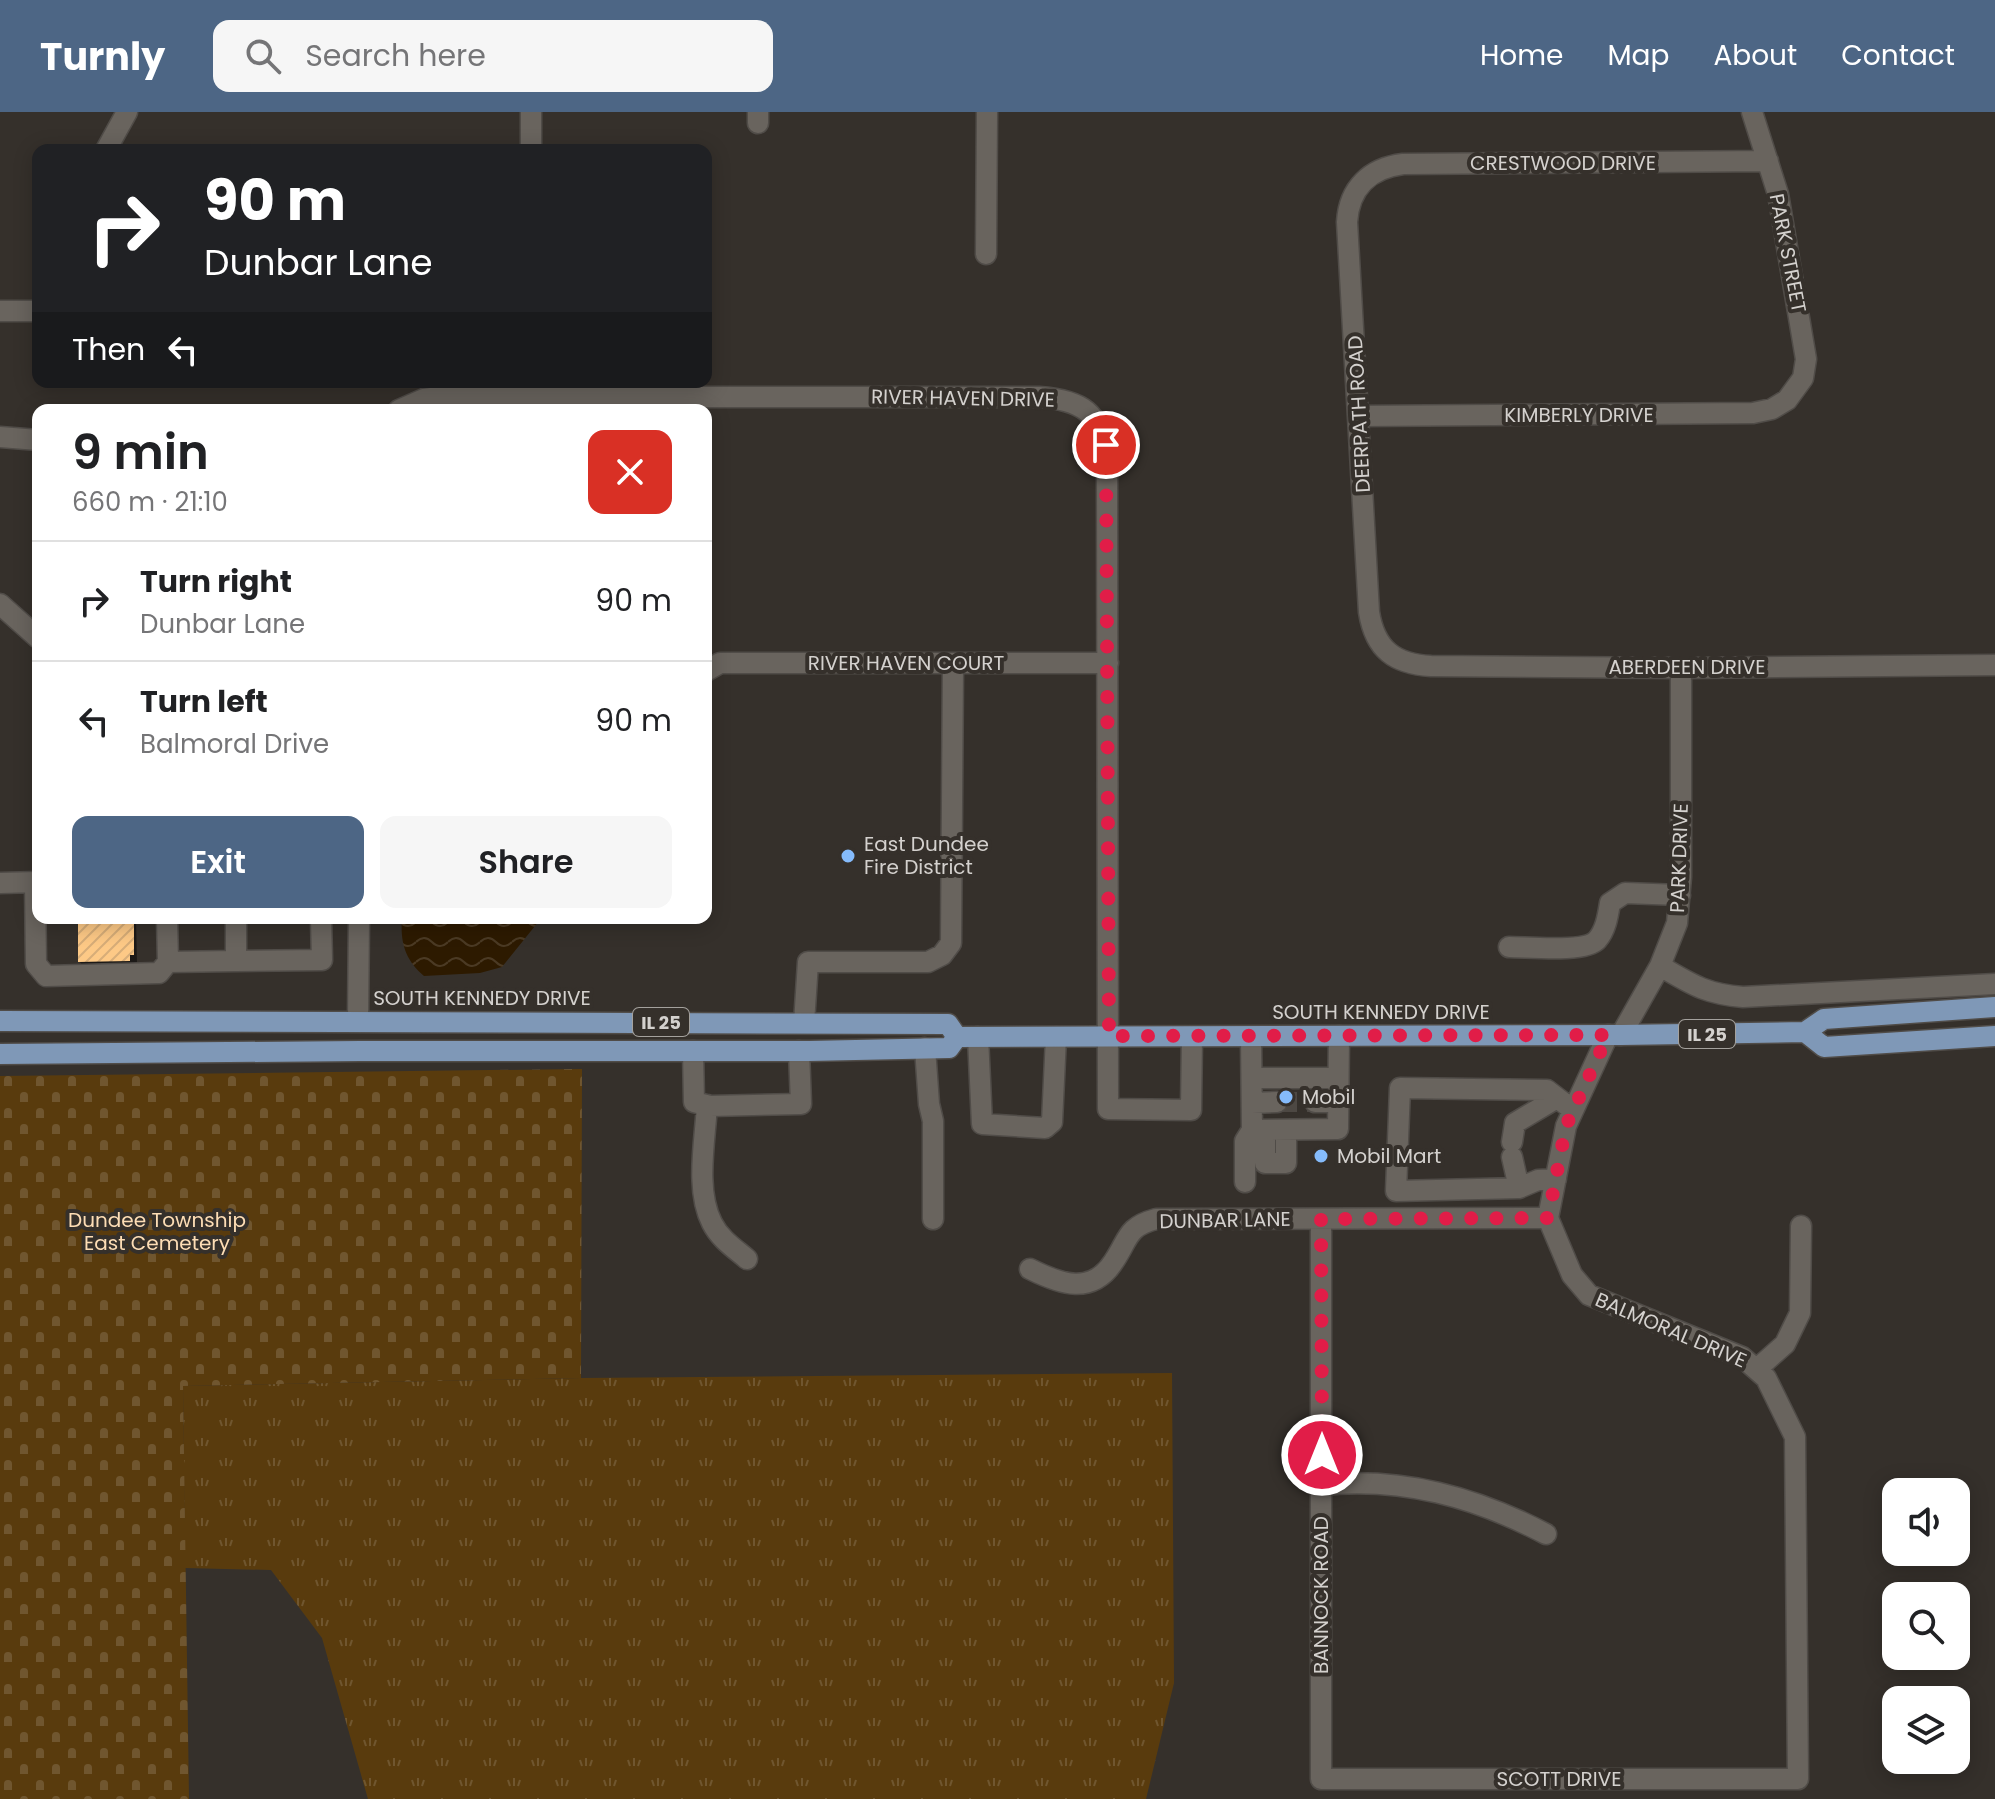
<!DOCTYPE html>
<meta charset="utf-8">
<style>
:root{--surface:#fff;--page:#f6f6f6;--text:#202124;--muted:#757577;--line:#e0e0e0;--accent:#4d6685}
body{margin:0;font-family:Poppins,sans-serif;background:var(--page);color:var(--text);height:100vh;display:flex;flex-direction:column;font-size:30px;white-space:nowrap}
*{box-sizing:border-box;margin:0}
p{font-size:26px;color:var(--muted)}
.icon{flex:none;width:44px;height:44px;fill:none;stroke:currentColor;stroke-width:2;stroke-linecap:round;stroke-linejoin:round}
.map{position:relative;flex:1;overflow:hidden}
.panel{position:absolute;left:32px;top:292px;width:680px;height:520px;display:flex;flex-direction:column;background:var(--surface);border-radius:16px;box-shadow:0 4px 20px #0003}
.panel>*{flex:none}
.top-card{position:absolute;left:32px;top:32px;width:680px;height:244px;border-radius:16px;box-shadow:0 4px 20px #0003;background:#202124;color:#fff;overflow:hidden}
.fabs{position:absolute;left:1882px;top:1366px;display:grid;gap:16px}
.fabs a{display:grid;place-items:center;width:88px;height:88px;border-radius:16px;background:var(--surface);box-shadow:0 4px 20px #0003;font-size:40px}
.pin{position:absolute;display:grid;place-items:center;width:68px;height:68px;color:#fff;margin:-34px;border:4px solid #fff;border-radius:50%;box-shadow:0 2px 8px #0007}
.me{position:absolute;width:88px;margin:-44px;rotate:0deg;stroke-linejoin:round;filter:drop-shadow(0 0 6px #0008)}
.turn{display:flex;align-items:center;gap:28px;height:168px;padding:0 40px;font-size:36px}
.turn .icon{width:104px;height:104px;stroke-width:2.5}
.turn b{display:block;font-size:56px;line-height:68px}
.then{display:flex;align-items:center;height:76px;padding:0 40px;background:#0003;gap:16px;font-size:30px}
.round{display:grid;place-items:center;flex:none;width:84px;height:84px;border-radius:16px;background:var(--page)}
.headline{display:flex;align-items:center;justify-content:space-between;height:136px;padding:0 40px}
h1{font-size:48px;font-weight:600;line-height:60px}
.action{display:flex;gap:16px;margin-top:auto;padding:16px 40px}
.action a{flex:1;height:92px;border-radius:16px;background:var(--accent);color:#fff;font-size:32px;font-weight:600;line-height:92px;text-align:center}
.action a+a{background:var(--page);color:var(--text)}
ul{padding:0;list-style:none}
li{display:flex;align-items:center;gap:24px;height:120px;padding:0 40px;border-top:2px solid var(--line)}
li div{flex:1}
li b{display:block;font-size:30px}
li em{font-style:normal}
header{display:flex;align-items:center;gap:48px;box-sizing:border-box;height:112px;padding:0 40px;background:var(--accent);color:#fff}
header strong{font-size:38px}
nav{display:flex;gap:44px;margin-inline-start:auto;font-size:28px}
.search{width:560px;height:72px;background:var(--page);display:flex;align-items:center;gap:20px;box-sizing:border-box;padding:0 28px;border-radius:16px;color:var(--muted);font-size:30px}
.map>svg:first-child{display:block}
</style>
<header>
<strong>Turnly</strong>
<div class="search"><svg class="icon" aria-label="search" viewBox="0 0 24 24"><circle cx="10" cy="10" r="6"/><path d="M15 15l6 6"/></svg>Search here</div>
<nav><a>Home</a><a>Map</a><a>About</a><a>Contact</a></nav>
</header>
<div class="map">
<svg width="1995" height="1687" viewBox="0 0 1995 1687">
<defs>
<pattern id="grass-tufts" width="24" height="20" patternUnits="userSpaceOnUse" patternTransform="scale(2)"><rect width="24" height="20" fill="#593b0d"/><path d="M3 7l-1-3M5 7V3M7 7l1-3M15 17l-1-3M17 17v-4M19 17l1-3" fill="none" stroke="#70562f"/></pattern>
<pattern id="cemetery-stones" width="16" height="16" patternUnits="userSpaceOnUse" patternTransform="scale(2)"><rect width="16" height="16" fill="#593b0d"/><path d="M2 7V4a2 2 0 0 1 4 0v3zM10 15v-3a2 2 0 0 1 4 0v3z" fill="#70562f"/></pattern>
<pattern id="water-waves" width="16" height="10" patternUnits="userSpaceOnUse" patternTransform="scale(2)"><rect width="16" height="10" fill="#2d1a00"/><path d="M0 5q4-4 8 0t8 0" fill="none" stroke="#4b3a24"/></pattern>
<pattern id="building-hatch" width="6" height="6" patternUnits="userSpaceOnUse" patternTransform="scale(2)"><rect width="6" height="6" fill="#fdc986"/><path d="M-1 1l2-2M0 6l6-6M5 7l2-2" fill="none" stroke="#d7ad78"/></pattern>
</defs>
<rect width="100%" height="100%" fill="#35302b"/>
<path fill="url(#grass-tufts)" d="M1172,1261l2,310 -28,116h-778l-46,-161 -51,-68 -86,-2 -2,-182 398,-8z"/>
<path fill="url(#cemetery-stones)" d="M582,957l-1,309 -398,8 6,413h-189v-723z"/>
<path fill="url(#water-waves)" d="M402,806h144l-7,3 -37,46 -22,6 -56,3c-19,-16 -24,-34 -22,-58z"/>
<path fill="#0007" d="M80,806h56l1,45h-4v6l-48,1 -5,-8z"/>
<path fill="url(#building-hatch)" d="M78,806h56v37h-4v6l-52,1z"/>
<g fill="none" stroke-linecap="round" stroke-linejoin="round">
<path stroke="#4d4843" stroke-width="20" stroke-dasharray="20 10" stroke-linecap="butt" d="M1277,990h38"/>
<defs>
<path id="minor" d="M531,0v38
M758,0v11
M106,38l21,-38
M1768,49l-365,3c-33,4 -54,24 -56,58l22,390c6,38 26,52 62,54l250,2 314,-3
M986,142l1,-142
M0,199h38
M399,298l25,-11 15,-2h600c43,3 61,15 68,59l1,653 83,1 1,-73
M1360,304l393,-3 19,-4 15,-9 16,-22 3,-19 -28,-165 -26,-82
M0,325l38,3
M0,492l38,34
M706,559l14,-8h388
M35,770l1,82 10,12 113,-3 9,-11
M0,771l38,-1
M167,806l1,44 68,-1
M236,806v43l86,-1 -1,-42
M1509,835c19,0 76,6 88,-7 9,-10 11,-25 13,-37l15,-10 55,2
M1660,854c31,18 45,28 83,31l252,-13
M358,909l1,-103
M804,911l4,-61h120l14,-7 9,-12 2,-280
M1621,923l39,-69 17,-43 4,-46v-209
M978,925l4,87 63,4 7,-6 4,-85
M1251,925l1,93 86,-1 1,-93
M925,936l4,56 4,17v98
M693,939l1,51 16,4 91,-2 -2,-53
M1252,966h86
M1315,990h23
M1252,991l25,-1
M707,993c-2,36 -12,85 5,118 8,16 22,25 35,36
M1265,1018v33h21v-33
M1512,1030l3,-19 42,-25
M1512,1045l7,31
M1556,1067l-18,1 -19,8 -123,3 4,-103 147,2 26,20
M1245,1070v-41l7,-11
M1321,1107v560h477l-3,-342 -29,-59 -24,-21 -153,-62 -17,-20 -24,-57 18,-92 42,-91
M1030,1157c30,15 62,27 84,-8 15,-22 12,-34 42,-42l392,-1
M1758,1256l27,-24 15,-31 1,-87
M1322,1373c81,-8 153,12 224,49"/>
<path id="major" d="M0,909l948,3 9,13
M1805,920l19,15 171,-11
M957,925l664,-2 184,-3 19,-13 171,-12
M0,942l360,-3h449l140,-3 8,-11"/>
</defs>
<use href="#minor" stroke="#504c48" stroke-width="23"/>
<use href="#major" stroke="#504c48" stroke-width="23"/>
<use href="#minor" stroke="#69645e" stroke-width="20"/>
<use href="#major" stroke="#7f98b7" stroke-width="20"/>
</g>
<g fill="none" stroke-linecap="round" stroke-linejoin="round">
<path stroke="#e11d48" stroke-width="14" stroke-dasharray="0 25.2" d="M1106,333l3,591 499,-1 -42,91 -18,92 -227,1 1,236"/>
</g>
<g fill="#85bbfb" stroke="#35302b" stroke-width="3">
<circle cx="848" cy="744" r="8"/>
<circle cx="1286" cy="985" r="8"/>
<circle cx="1321" cy="1044" r="8"/>
</g>
<g text-anchor="middle" dominant-baseline="central" stroke-width="8" stroke-linejoin="round" paint-order="stroke">
<g fill="#35302b" stroke="#a4a19d" stroke-width="2">
<rect x="633" y="896" width="56" height="28" rx="6"/>
<rect x="1679" y="908" width="56" height="28" rx="6"/>
</g>
<g font-size="18" font-weight="bold" fill="#d4d1ce">
<text x="661" y="910">IL 25</text>
<text x="1707" y="922">IL 25</text>
</g>
<g font-size="20" fill="#d4d1ce" stroke="#35302b">
<text x="1563" y="51">CRESTWOOD DRIVE</text>
<text transform="translate(1788 141) rotate(79)">PARK STREET</text>
<text transform="translate(963 286) rotate(1)">RIVER HAVEN DRIVE</text>
<text transform="translate(1359 302) rotate(-93)">DEERPATH ROAD</text>
<text x="1579" y="303">KIMBERLY DRIVE</text>
<text x="906" y="551">RIVER HAVEN COURT</text>
<text x="1687" y="555">ABERDEEN DRIVE</text>
<text transform="translate(1679 746) rotate(-88)">PARK DRIVE</text>
<text x="482" y="886">SOUTH KENNEDY DRIVE</text>
<text x="1381" y="900">SOUTH KENNEDY DRIVE</text>
<text transform="translate(1225 1108) rotate(-1)">DUNBAR LANE</text>
<text transform="translate(1671 1218) rotate(23)">BALMORAL DRIVE</text>
<text transform="translate(1321 1483) rotate(-90)">BANNOCK ROAD</text>
<text x="1559" y="1667">SCOTT DRIVE</text>
</g>
<g font-size="20" fill="#d4d1ce" stroke="#35302b" text-anchor="start">
<text x="864" y="732">East Dundee<tspan x="864" dy="23">Fire District</tspan></text>
<text x="1302" y="985">Mobil</text>
<text x="1337" y="1044">Mobil Mart</text>
</g>
<g font-size="20" fill="#fdddb5" stroke="#35302b">
<text x="157" y="1108">Dundee Township<tspan x="157" dy="23">East Cemetery</tspan></text>
</g>
</g>
</svg>
<div class="fabs">
<a><svg class="icon" aria-label="sound" viewBox="0 0 24 24"><path d="M4 9h4l5-4v14l-5-4H4zM17 9q2 3 0 6"/></svg></a>
<a><svg class="icon" aria-label="search" viewBox="0 0 24 24"><circle cx="10" cy="10" r="6"/><path d="M15 15l6 6"/></svg></a>
<a><svg class="icon" aria-label="layers" viewBox="0 0 24 24"><path d="M12 4l9 5-9 5-9-5zM3 14l9 5 9-5"/></svg></a>
</div>
<div class="pin" style="left:1106px;top:333px;background:#d93025"><svg class="icon" aria-label="arrive" viewBox="0 0 24 24"><path d="M6 21V4h12l-3 4 3 4H6"/></svg></div>
<svg class="me" style="left:1322px;top:1343px" viewBox="-20 -20 40 40"><circle r="17" fill="#e11d48" stroke="#fff" stroke-width="3"/><path d="M0-11L8 9 0 5-8 9z" fill="#fff"/></svg>
<div class="top-card">
<div class="turn"><svg class="icon" aria-label="right" viewBox="0 0 24 24"><path d="M7 20v-9h11M14 6l5 5-5 5"/></svg><div><b>90 m</b>Dunbar Lane</div></div>
<div class="then">Then<svg class="icon" aria-label="left" viewBox="0 0 24 24"><path d="M17 20v-9H6M10 6l-5 5 5 5"/></svg></div>
</div>
<section class="panel">
<div class="headline"><div><h1>9 min</h1><p>660 m · 21:10</p></div><a class="round" style="background:#d93025;color:#fff"><svg class="icon" aria-label="close" viewBox="0 0 24 24"><path d="M6 6l12 12M18 6L6 18"/></svg></a></div>
<ul>
<li><svg class="icon" aria-label="right" viewBox="0 0 24 24"><path d="M7 20v-9h11M14 6l5 5-5 5"/></svg><div><b>Turn right</b><p>Dunbar Lane</p></div><em>90 m</em></li>
<li><svg class="icon" aria-label="left" viewBox="0 0 24 24"><path d="M17 20v-9H6M10 6l-5 5 5 5"/></svg><div><b>Turn left</b><p>Balmoral Drive</p></div><em>90 m</em></li>
</ul>
<div class="action"><a>Exit</a><a>Share</a></div>
</section>
</div>
